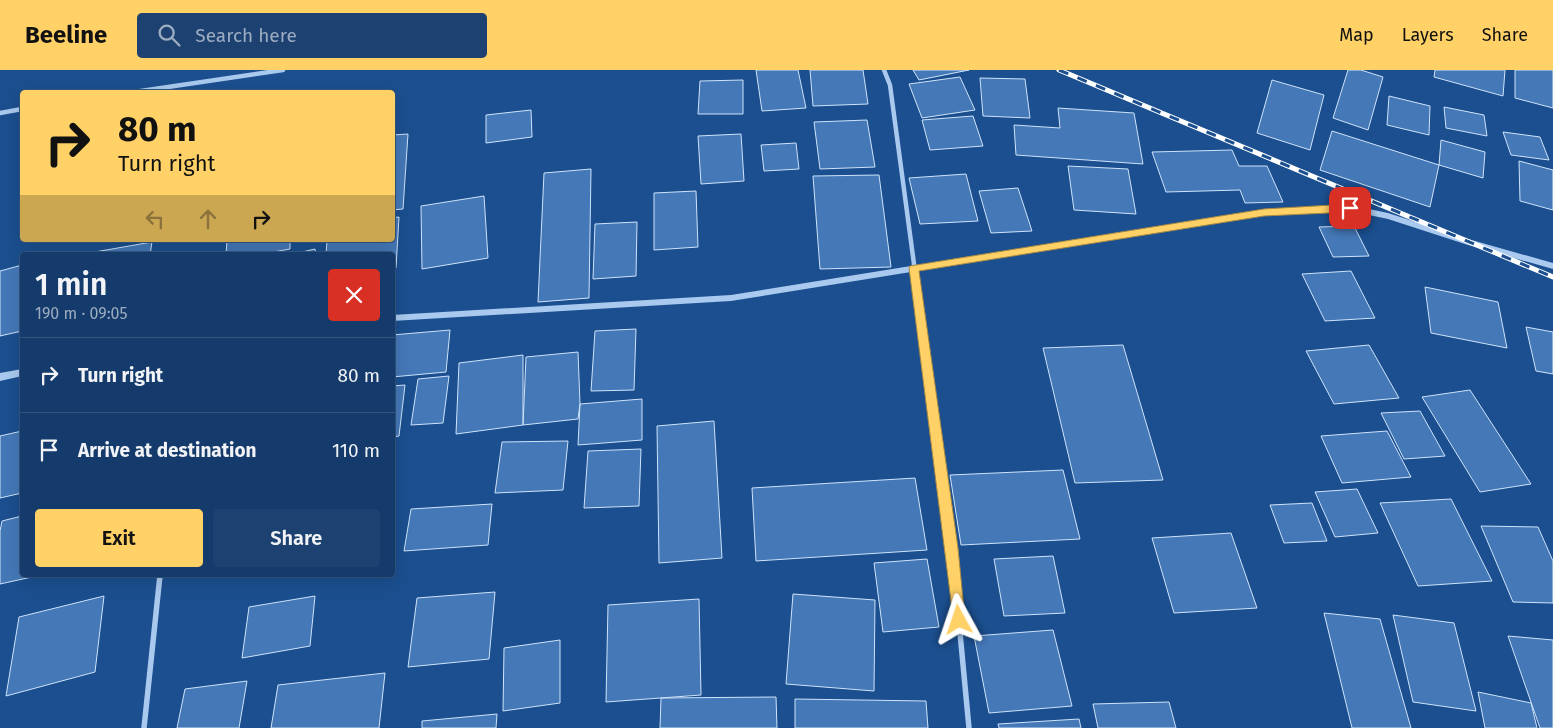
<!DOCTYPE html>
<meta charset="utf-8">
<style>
:root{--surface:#143b6b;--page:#1d4271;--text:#f1f3f6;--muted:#9dadc1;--line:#33557e;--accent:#ffd166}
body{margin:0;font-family:"Fira Sans",sans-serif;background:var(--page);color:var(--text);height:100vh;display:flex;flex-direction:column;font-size:19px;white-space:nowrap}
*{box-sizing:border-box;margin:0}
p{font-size:16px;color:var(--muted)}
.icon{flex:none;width:28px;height:28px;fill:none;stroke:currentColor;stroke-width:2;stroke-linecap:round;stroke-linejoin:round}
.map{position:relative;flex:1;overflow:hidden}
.details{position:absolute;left:20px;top:182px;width:375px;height:325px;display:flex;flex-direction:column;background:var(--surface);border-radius:5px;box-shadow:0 5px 20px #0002,0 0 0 1px var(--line)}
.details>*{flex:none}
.banner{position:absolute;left:20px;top:20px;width:375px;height:152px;border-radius:5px;box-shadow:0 5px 20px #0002,0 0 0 1px var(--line);background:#ffd166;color:#111;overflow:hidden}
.pin{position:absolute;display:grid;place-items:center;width:42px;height:42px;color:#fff;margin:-21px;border-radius:10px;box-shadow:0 2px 8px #0006}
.me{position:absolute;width:55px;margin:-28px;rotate:355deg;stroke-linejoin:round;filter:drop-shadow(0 0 4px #0008)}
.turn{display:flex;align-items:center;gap:18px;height:105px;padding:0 15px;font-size:22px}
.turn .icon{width:65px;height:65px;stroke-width:2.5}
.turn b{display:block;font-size:35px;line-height:42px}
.lanes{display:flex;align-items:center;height:48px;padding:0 15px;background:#0003;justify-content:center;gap:25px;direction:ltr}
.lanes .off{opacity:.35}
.round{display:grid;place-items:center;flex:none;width:52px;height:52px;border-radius:5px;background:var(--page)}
.overview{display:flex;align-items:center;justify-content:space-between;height:85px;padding:0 15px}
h1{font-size:30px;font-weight:600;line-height:38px}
.cta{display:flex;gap:10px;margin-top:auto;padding:10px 15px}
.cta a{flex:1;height:58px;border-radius:5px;background:var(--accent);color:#111;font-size:20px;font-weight:600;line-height:58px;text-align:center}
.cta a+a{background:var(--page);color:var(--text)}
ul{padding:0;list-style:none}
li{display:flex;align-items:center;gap:15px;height:75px;padding:0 15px;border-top:1px solid var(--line)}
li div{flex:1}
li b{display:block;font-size:19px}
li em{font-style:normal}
header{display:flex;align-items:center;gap:30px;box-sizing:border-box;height:70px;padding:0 25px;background:var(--accent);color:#111}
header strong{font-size:24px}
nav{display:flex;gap:28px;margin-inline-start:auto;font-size:18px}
.search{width:350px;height:45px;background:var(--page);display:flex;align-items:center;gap:12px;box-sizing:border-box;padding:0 18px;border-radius:5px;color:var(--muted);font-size:19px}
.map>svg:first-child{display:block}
</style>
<header>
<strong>Beeline</strong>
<div class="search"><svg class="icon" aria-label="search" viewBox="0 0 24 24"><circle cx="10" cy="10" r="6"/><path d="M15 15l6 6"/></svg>Search here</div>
<nav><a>Map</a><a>Layers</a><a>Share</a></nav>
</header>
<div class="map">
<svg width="1553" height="658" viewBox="0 0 1553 658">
<rect width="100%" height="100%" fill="#1b4f8f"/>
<path fill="#4478b7" stroke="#cfe3fa" d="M756,0h42l8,38 -44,3z
M810,0h53l5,34 -55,2z
M913,0h56l-50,10z
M1348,0h13l22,7 -15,53 -35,-12z
M1435,0h70l-2,26 -69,-19z
M1515,0h38v38l-38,-10z
M960,7l15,33 -53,8 -13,-34z
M980,8l45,1 5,39 -47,-2z
M743,10v34h-45l2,-33z
M1272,10l52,15 -14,55 -53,-17z
M1389,26l41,10 -1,29 -42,-10z
M1444,37l40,8 3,21 -41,-8z
M1058,38l76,5 9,51 -127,-9 -2,-30 46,3z
M531,40l1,27 -46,6v-28z
M973,46l10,30 -53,4 -8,-30z
M867,50l8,47 -55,2 -6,-47z
M1332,61l107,34 -9,42 -110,-37z
M1503,62l37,5 9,23 -38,-5z
M408,64l-5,75 -11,1v-75z
M741,64l3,47 -43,3 -3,-48z
M1441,70l44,12 -2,26 -44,-13z
M796,73l3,26 -35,2 -3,-26z
M1232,80l7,16h28l16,36 -38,1 -5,-13 -74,2 -14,-40z
M1519,91l34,9v40l-33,-9z
M1068,96l60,3 8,45 -62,-4z
M591,99l-2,129 -51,4 6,-129z
M966,104l12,47 -58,3 -11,-46z
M879,105l12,92 -71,2 -7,-93z
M1018,118l14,43 -41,2 -12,-42z
M696,121l2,56 -44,3v-57z
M484,126l4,62 -66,11 -1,-63z
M399,147l-3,51 -4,1v-14h-66l1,-15h65v-22z
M637,152l-1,54 -43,3 2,-55z
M1354,156l15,30 -36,1 -14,-30z
M227,170h63v9l-33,6h-31z
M152,172l-2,13h-61v-2z
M315,179l1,6h-27z
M22,195v66l-22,5v-65z
M1351,201l24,47 -50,3 -23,-47z
M1425,217l73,15 9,46 -76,-15z
M1526,257l27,5v42l-17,-3z
M636,259l-2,61 -43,1 4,-60z
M450,260l-4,42 -54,5v-42z
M1123,275l40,135 -88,3 -32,-135z
M1369,275l30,53 -65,6 -28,-53z
M578,282l2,52 -2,15 -55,6 3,-68z
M523,285v70l-67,9 3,-71z
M449,306l-6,47 -32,2 7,-46z
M405,315l-6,51 -7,1v-51z
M1470,320l61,94 -51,8 -58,-95z
M642,329v41l-64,5 2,-41z
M1420,341l25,45 -41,3 -23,-46z
M714,351l8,137 -63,5 -2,-137z
M22,361v62l-22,5v-62z
M1387,361l24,46 -69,6 -21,-47z
M568,371l-5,49 -68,3 7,-51z
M641,379l-2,57 -55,2 4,-57z
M1063,400l17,69 -119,6 -11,-70z
M915,408l12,72 -171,11 -4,-73z
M1357,419l21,44 -43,4 -20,-45z
M1451,429l41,82 -74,5 -38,-83z
M1312,433l15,38 -43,2 -14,-38z
M492,434l-4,41 -84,6 7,-42z
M22,446v59h19l-41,9v-53l2,-10z
M1481,456l57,1 15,34v42l-40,-1z
M1231,463l26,75 -83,5 -22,-75z
M1053,486l12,57 -61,3 -10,-57z
M927,489l12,68 -56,5 -9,-69z
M495,522l-6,67 -81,8 9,-69z
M793,524l82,6 -1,91 -88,-7z
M104,526l-9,76 -89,24 13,-79z
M315,526l-5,50 -68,12 7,-51z
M699,529l2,96 -95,7 2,-97z
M1324,543l56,6 31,109h-59z
M1393,545l61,8 22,88 -63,-9z
M1053,560l19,76 -83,7 -15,-77z
M1508,566l45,4v88h-13z
M560,570v63l-57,8 1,-63z
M385,603l-6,55h-108l7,-43z
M247,611l-8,47h-62l8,-39z
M1478,622l53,11 6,25h-52z
M776,627l1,31h-117l1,-30z
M795,629l131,2 2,27h-133z
M1169,632l7,26h-78l-5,-24z
M497,644l-1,14h-74v-7z
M1079,649l2,9h-82l-1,-4z"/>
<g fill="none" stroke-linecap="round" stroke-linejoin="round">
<path stroke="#a9c9ee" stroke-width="4.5" d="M884,0l6,15 37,276
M134,22l149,-22
M0,43l22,-4"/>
<path stroke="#a9c9ee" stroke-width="5.5" d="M927,290l25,188 17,180
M144,658l16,-153"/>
<path fill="#a9c9ee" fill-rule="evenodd" d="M1350,135l38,8 80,26 85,24v6l-85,-24 -80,-26 -38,-8 -86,4 -533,86 -339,20v-6l339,-20 533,-86z
M22,299v7l-22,5v-8z"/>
<defs>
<path id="rail" d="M1059,0l494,207"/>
</defs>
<use href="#rail" stroke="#fff" stroke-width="5"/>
<use href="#rail" stroke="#1b4f8f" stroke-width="3" stroke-dasharray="10" stroke-linecap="butt"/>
</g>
<path fill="#ffd166" stroke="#a68842" d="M1350,134l5,4 -5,4 -86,4 -345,55 39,277 7,72 -2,5 -4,2 -5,-2 -45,-357 1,-2 354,-57z"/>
</svg>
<div class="pin" style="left:1350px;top:138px;background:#d93025"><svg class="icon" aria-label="arrive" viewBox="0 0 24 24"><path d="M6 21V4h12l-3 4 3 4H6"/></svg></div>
<svg class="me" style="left:959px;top:550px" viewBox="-20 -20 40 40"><path d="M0-17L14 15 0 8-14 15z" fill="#ffd166" stroke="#fff" stroke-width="4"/></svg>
<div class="banner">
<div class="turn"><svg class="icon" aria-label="right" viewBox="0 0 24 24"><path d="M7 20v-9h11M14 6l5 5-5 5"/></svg><div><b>80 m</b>Turn right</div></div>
<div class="lanes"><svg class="icon off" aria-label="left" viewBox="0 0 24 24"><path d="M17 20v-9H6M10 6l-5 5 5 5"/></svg><svg class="icon off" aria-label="ahead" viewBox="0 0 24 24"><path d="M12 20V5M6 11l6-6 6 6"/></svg><svg class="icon" aria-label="right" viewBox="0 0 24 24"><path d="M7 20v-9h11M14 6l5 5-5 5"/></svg></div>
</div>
<section class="details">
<div class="overview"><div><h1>1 min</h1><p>190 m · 09:05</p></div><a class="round" style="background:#d93025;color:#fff"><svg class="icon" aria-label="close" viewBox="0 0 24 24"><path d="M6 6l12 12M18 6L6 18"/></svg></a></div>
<ul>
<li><svg class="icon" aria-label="right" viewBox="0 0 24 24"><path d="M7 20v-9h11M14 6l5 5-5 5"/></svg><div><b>Turn right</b></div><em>80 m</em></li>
<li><svg class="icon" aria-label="arrive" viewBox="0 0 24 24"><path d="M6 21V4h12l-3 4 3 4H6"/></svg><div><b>Arrive at destination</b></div><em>110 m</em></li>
</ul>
<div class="cta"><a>Exit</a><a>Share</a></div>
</section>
</div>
